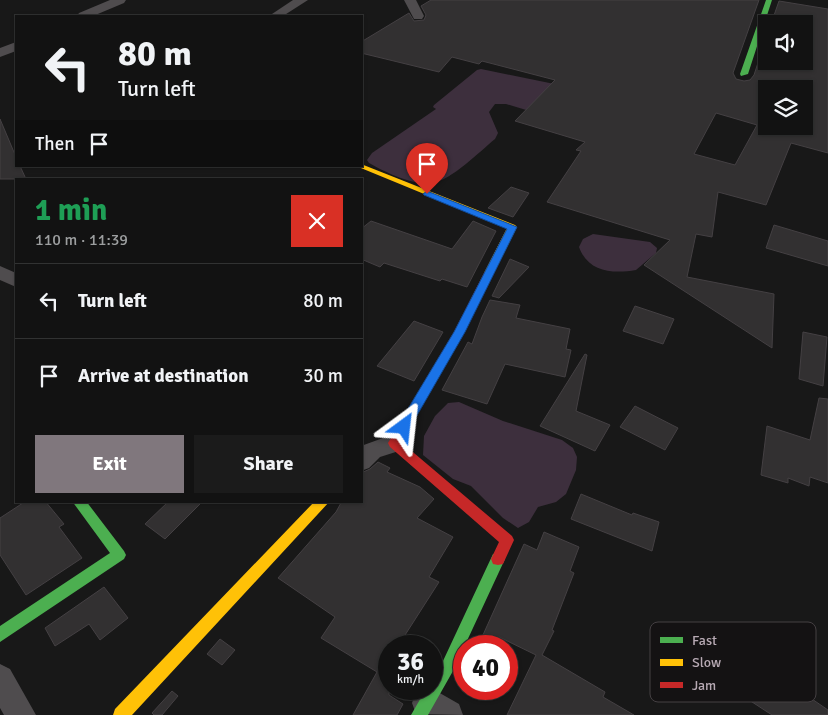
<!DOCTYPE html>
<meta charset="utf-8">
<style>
:root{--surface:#121212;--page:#1b1b1b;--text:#f1f3f6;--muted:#9c9e9f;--line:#313232;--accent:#80777d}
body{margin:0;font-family:Signika,sans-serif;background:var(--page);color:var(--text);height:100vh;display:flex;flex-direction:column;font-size:19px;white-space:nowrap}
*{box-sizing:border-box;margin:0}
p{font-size:16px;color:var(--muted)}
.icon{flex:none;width:28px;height:28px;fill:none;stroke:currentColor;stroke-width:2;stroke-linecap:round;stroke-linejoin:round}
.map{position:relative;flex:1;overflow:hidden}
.sheet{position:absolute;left:15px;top:178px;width:348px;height:325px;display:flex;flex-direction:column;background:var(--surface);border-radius:0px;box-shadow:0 1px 4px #0004,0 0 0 1px var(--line)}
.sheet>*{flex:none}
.guide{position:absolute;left:15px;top:15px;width:348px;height:152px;border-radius:0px;box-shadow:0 1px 4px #0004,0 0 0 1px var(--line);background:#121212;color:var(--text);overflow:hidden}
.fabs{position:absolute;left:758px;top:15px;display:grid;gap:10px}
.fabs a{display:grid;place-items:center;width:55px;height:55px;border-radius:0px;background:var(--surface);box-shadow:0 1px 4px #0004,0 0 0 1px var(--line);font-size:25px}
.speed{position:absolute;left:378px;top:635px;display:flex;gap:10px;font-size:25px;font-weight:700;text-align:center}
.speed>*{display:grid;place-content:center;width:65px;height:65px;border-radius:50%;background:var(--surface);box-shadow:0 1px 4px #0004,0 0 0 1px var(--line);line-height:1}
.speed small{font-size:12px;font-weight:400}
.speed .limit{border:8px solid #d22;background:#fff;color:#111}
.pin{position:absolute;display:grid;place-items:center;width:42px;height:42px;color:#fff;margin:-51px -21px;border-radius:50% 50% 50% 0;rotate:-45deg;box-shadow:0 0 5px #0007}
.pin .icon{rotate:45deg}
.me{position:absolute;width:55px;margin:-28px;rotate:30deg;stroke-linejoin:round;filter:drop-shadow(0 0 4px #0008)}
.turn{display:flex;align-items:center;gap:18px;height:105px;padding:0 20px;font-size:22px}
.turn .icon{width:65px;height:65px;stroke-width:2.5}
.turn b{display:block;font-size:35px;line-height:42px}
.then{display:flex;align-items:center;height:48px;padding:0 20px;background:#0003;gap:10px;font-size:19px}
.round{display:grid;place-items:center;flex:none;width:52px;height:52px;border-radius:0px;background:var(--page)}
.overview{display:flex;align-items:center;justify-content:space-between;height:85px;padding:0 20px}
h1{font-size:30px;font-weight:700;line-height:38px;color:#1e9e55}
.primary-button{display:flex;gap:10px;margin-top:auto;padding:10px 20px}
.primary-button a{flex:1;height:58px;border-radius:0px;background:var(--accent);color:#fff;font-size:20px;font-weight:700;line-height:58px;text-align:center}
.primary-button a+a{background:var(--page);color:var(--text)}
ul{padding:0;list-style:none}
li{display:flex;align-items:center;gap:15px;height:75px;padding:0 20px;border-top:1px solid var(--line)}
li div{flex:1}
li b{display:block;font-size:19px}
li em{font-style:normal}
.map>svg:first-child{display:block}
</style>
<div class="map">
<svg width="828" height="715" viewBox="0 0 828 715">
<rect width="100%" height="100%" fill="#181818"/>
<path fill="#3d2f3d" d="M481,69l93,19 -28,28 -40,-12h-11l-6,8 9,21 -3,6c-16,13 -43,41 -63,44 -19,3 -47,-11 -63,-20l-2,-3 5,-7 64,-44 -3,-2 1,-2 43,-35z
M593,234l57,8 7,6 -1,5 -20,17c-24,4 -48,2 -57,-23l4,-8z
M459,402l44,19 59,19 11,8 4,9 -1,13 -10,24 -10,8 -18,5 -9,15 -11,6 -15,-10 -32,-32 -18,-7 -30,-24 1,-19 11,-20 13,-13z"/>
<path fill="#323031" stroke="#444043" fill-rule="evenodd" d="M431,0h328l-26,73 3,6 8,2 6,-1 4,-5 12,-37v23h38v-37h-33l8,-23 49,8v144l-37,-10 -25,62 -48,-13 -6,45 -16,-3 -9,43 87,17 -2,54 -128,-83 26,-25 -123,-38 34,-51 -5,-1 9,-8 -70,-21 40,-41 -73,-19 -3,3 -27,-7 -13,15 -78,-19v-11l48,-29 5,8 10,-1 2,-5 -5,-9zM766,89h38v37h-38zM716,113l41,12 -22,40 -41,-11z
M0,119l16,38v9h4l6,13h-26z
M511,187l18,6 -16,24 -25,-9z
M371,221l81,28 21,-28 23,10 -29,56 -25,-8 -2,2 -56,-18 -4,4 -19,-8v-30z
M774,225l54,16v25l-62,-18z
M510,259l19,8 -30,31 -7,-2z
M490,300l30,5 -4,13 54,11 -4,20 5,1 -6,27 -60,-13 -18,40 -45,-14 26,-48 4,2 10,-27z
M635,306l39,13 -11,25 -40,-13z
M414,321l29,11 -29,49 -37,-15z
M803,332l24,5 -4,49 -24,-7z
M585,354l2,1 -11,56 34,14 -15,26 -55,-25z
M819,398l9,1v84l-18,-6 -1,9 -21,-8v5l-27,-8 6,-49 43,14z
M635,406l43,22 -13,22 -45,-23z
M378,462l12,6 -3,4 33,15 14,12 -17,19 36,19 -24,40 10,5 -41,64h-9v49l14,9 -6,11h-44l24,-43 -56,-34 14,-21 -57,-39 58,-66 6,-11h19v-28l9,-4z
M581,494l51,21 1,-2 26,9 -7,29 -81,-32z
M26,501h19l19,23 -5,3 23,31 -56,37 -26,-40v-37z
M169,501h34l-38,38 -20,-15z
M544,532l35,15 -9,24 4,2 -22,57 2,1 -12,24 63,37 -2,5 31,18h-127l29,-60 -37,-18 -4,9h-17l46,-102 13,6z
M104,587l24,31 -28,22 -11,-16 -34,22 -10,-18z
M220,639l15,11 -13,15 -15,-11z
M771,671l57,39v5h-56l-23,-15z
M172,691l6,5 -16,19h-8l-2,-2z"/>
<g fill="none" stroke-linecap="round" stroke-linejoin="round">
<path fill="#4f4c4e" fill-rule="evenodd" d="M110,0h16l-2,3 -31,13h-16l2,-3z
M293,0h15l-25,16h-14z
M404,0h12l8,16 -2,3h-8z
M16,42v9l-16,6v-9z
M0,266l16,7v14l-16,-7z
M394,434l8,2 4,7 -4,7 -22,7 -11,11 -8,3v-25z
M0,664l10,5 26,46h-32l-4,-7z
M425,689l13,3 21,12 4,11 -47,-1 -4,-11 4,-11z"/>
<path fill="#4caf50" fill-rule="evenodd" d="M766,0h6l-24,74 -7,2 -1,-2z
M72,501h14l38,50 2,4 -2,4 -124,83v-16l110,-73z
M498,553l5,1 2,5 -52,112 -25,44h-17l15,-26h5v-10l12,-18 50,-107z"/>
<path fill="#ffc107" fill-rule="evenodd" d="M361,164l154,61 2,2 -24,48h-8l-1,-2 23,-45 -151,-62h5z
M315,501h15l-198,214h-19l2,-6z"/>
<path fill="#c62828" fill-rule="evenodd" d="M489,270l5,3 -30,59 -63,110 111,94 2,4 -11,24 -5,1 -5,-1 -2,-5 8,-17 -109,-95 -2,-4 66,-111 30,-59z"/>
</g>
<path fill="#1a73e8" stroke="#114b97" d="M427,191l90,36 -52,105 -57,99h-9l-2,-4 57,-95 53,-103 -83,-34 -1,-1z"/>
<rect x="650" y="622" width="166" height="80" rx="8" fill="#141213" stroke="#454043" stroke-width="1"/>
<rect x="660" y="637" width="23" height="6" fill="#4caf50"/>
<rect x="660" y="659" width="23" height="7" fill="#ffc107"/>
<rect x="660" y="682" width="23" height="6" fill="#c62828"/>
<g font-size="14" fill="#b8aab4">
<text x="692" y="645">Fast</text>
<text x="692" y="667">Slow</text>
<text x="692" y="690">Jam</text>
</g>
</svg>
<div class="fabs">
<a><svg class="icon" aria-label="sound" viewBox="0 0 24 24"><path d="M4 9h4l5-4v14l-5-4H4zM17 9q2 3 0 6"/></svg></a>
<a><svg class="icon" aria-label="layers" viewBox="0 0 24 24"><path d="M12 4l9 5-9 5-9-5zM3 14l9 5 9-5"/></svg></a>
</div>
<div class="speed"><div>36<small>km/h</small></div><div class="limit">40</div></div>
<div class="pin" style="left:427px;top:194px;background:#d93025"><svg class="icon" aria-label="arrive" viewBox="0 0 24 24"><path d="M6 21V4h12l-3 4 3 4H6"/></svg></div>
<svg class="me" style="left:404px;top:427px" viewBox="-20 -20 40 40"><path d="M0-17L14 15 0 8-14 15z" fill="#1a73e8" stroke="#fff" stroke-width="4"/></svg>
<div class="guide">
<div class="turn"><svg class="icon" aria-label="left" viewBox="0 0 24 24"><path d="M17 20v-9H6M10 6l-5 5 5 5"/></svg><div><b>80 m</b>Turn left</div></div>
<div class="then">Then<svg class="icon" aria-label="arrive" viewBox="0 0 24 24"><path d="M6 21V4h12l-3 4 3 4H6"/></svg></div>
</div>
<section class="sheet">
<div class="overview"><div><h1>1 min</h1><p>110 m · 11:39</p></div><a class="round" style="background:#d93025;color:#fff"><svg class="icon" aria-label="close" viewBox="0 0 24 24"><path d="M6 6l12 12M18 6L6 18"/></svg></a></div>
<ul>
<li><svg class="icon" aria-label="left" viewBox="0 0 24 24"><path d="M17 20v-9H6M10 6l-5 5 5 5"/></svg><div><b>Turn left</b></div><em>80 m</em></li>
<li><svg class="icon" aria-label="arrive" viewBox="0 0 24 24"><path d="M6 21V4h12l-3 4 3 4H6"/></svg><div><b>Arrive at destination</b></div><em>30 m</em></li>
</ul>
<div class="primary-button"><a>Exit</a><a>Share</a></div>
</section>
</div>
